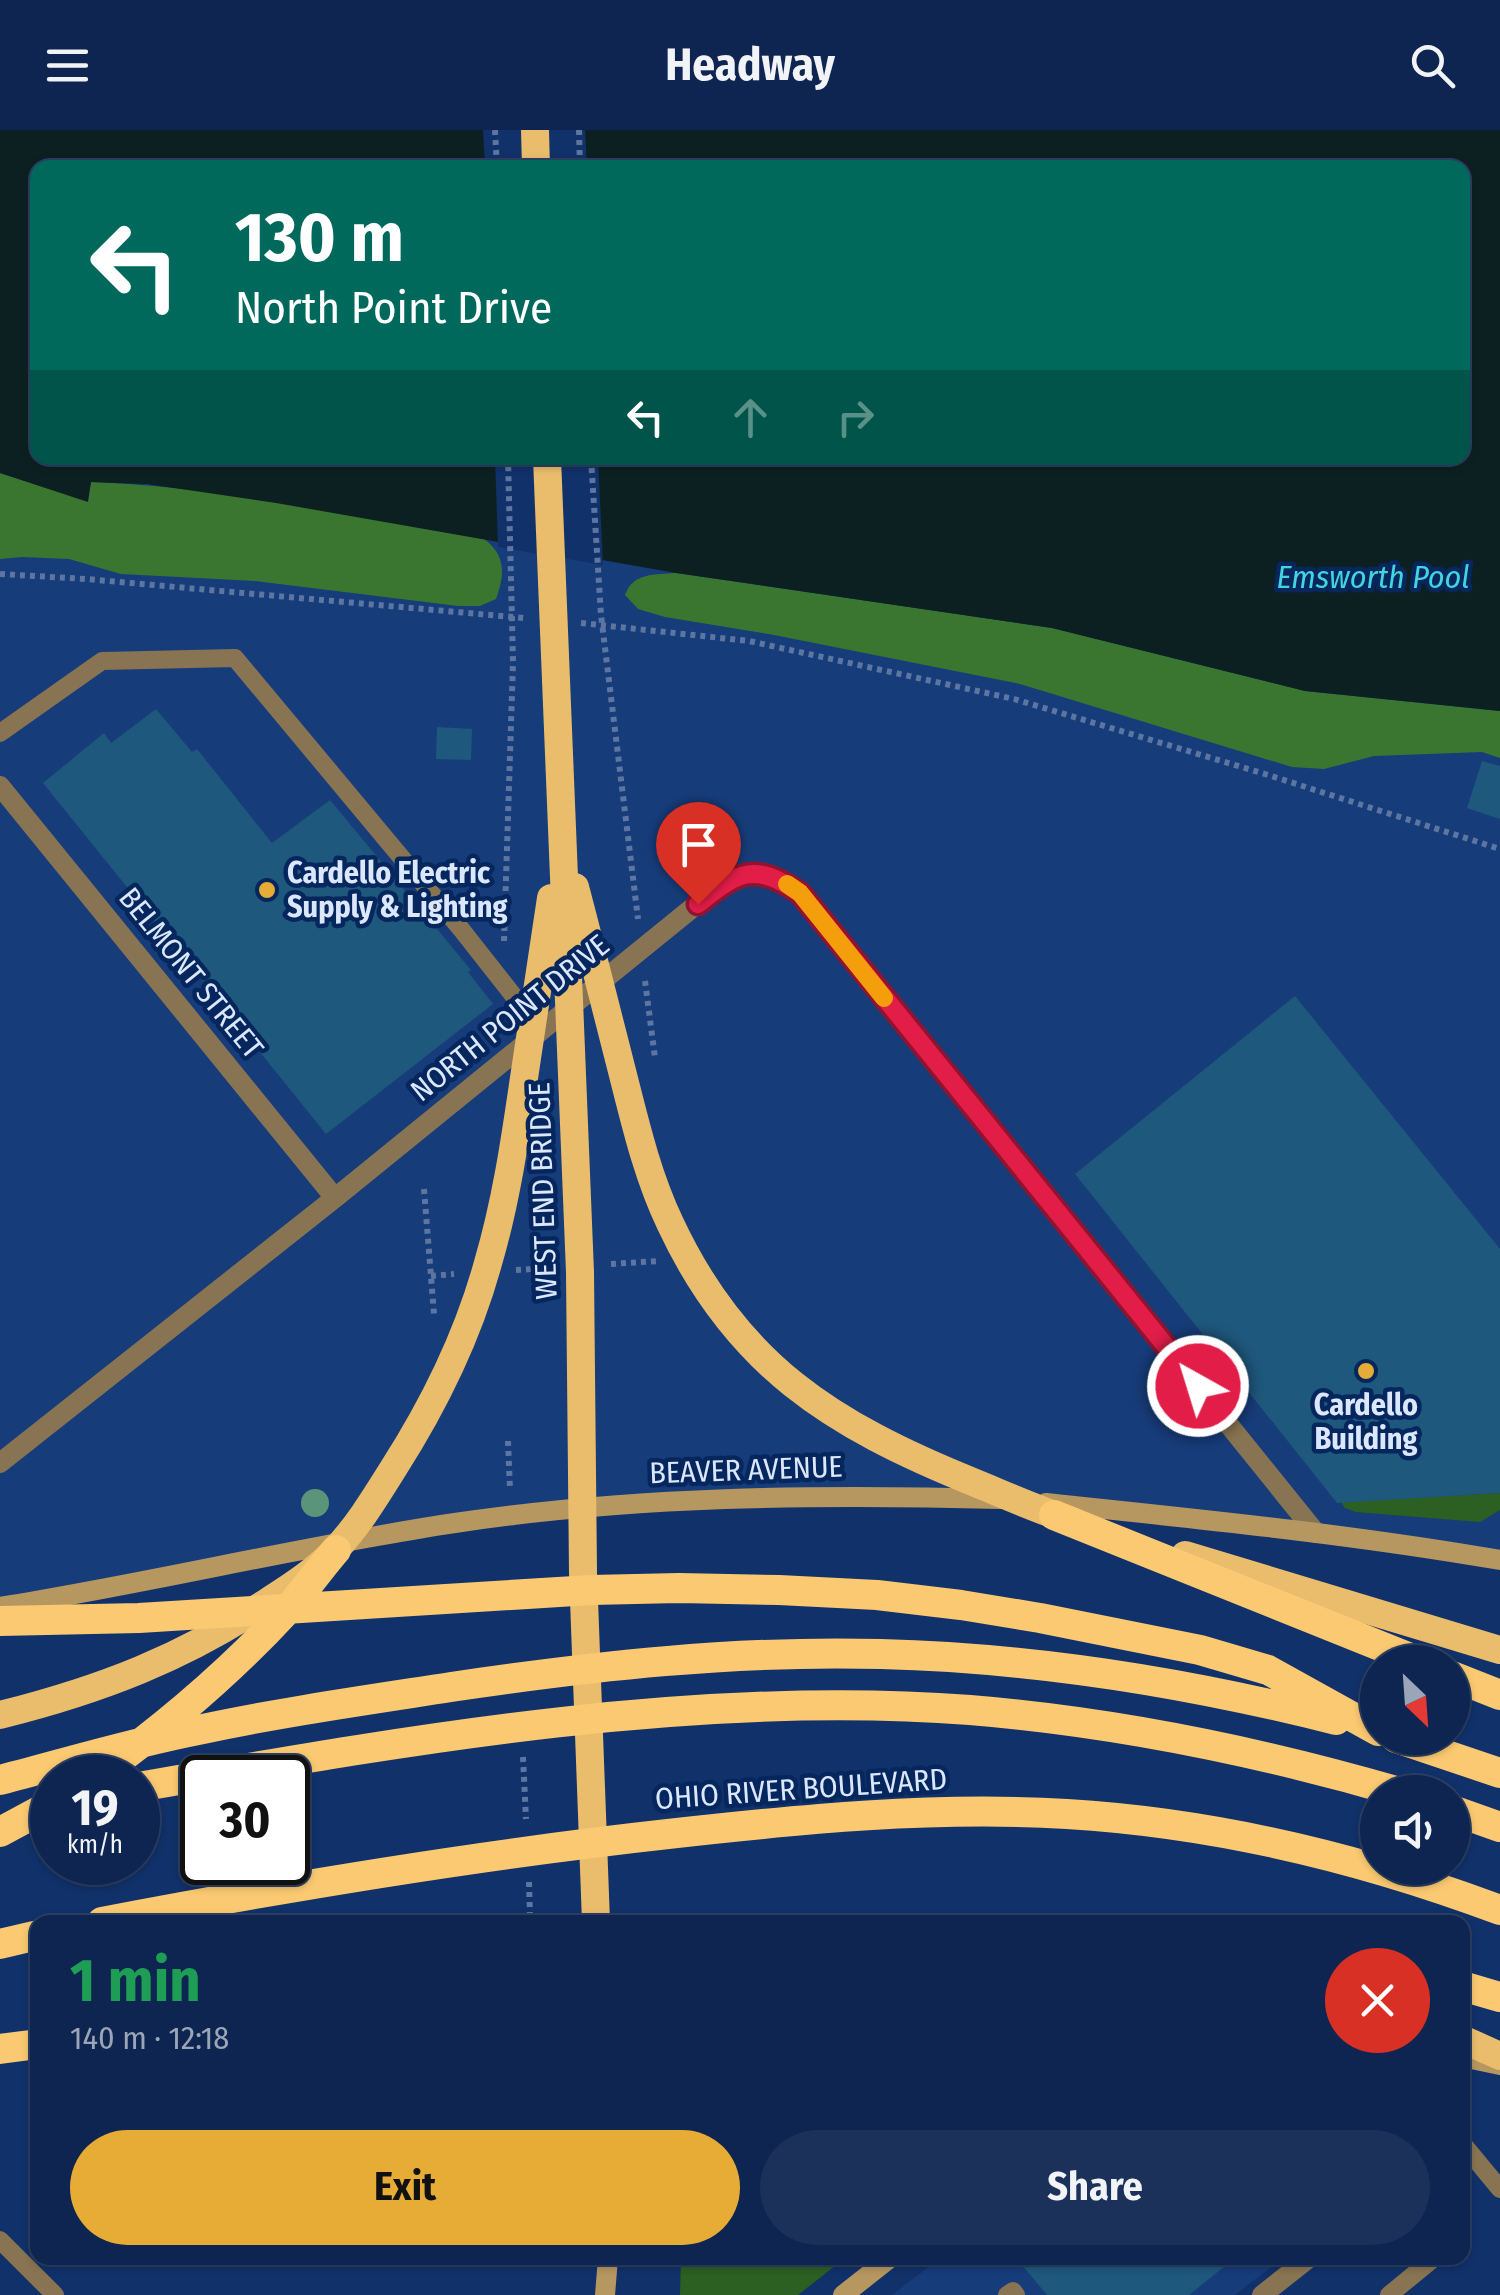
<!DOCTYPE html>
<meta charset="utf-8">
<style>
:root{--surface:#0d2550;--page:#1b315a;--text:#f1f3f6;--muted:#9aa5b7;--line:#2d4267;--accent:#e7ac36}
body{margin:0;font-family:"Fira Sans Condensed",sans-serif;background:var(--page);color:var(--text);height:100vh;display:flex;flex-direction:column;font-size:38px;white-space:nowrap}
*{box-sizing:border-box;margin:0}
p{font-size:32px;color:var(--muted)}
.icon{flex:none;width:55px;height:55px;fill:none;stroke:currentColor;stroke-width:2;stroke-linecap:round;stroke-linejoin:round}
.map{position:relative;flex:1;overflow:hidden}
.side{position:absolute;left:30px;top:1785px;width:1440px;height:350px;display:flex;flex-direction:column;background:var(--surface);border-radius:20px;box-shadow:0 2px 8px #0004,0 0 0 2px var(--line)}
.side>*{flex:none}
.guide{position:absolute;left:30px;top:30px;width:1440px;height:305px;border-radius:20px;box-shadow:0 2px 8px #0004,0 0 0 2px var(--line);background:#00695c;color:#fff;overflow:hidden}
.needle{width:65px;rotate:155deg}
.tools{position:absolute;left:1360px;top:1515px;display:grid;gap:20px}
.tools a{display:grid;place-items:center;width:110px;height:110px;border-radius:50%;background:var(--surface);box-shadow:0 2px 8px #0004,0 0 0 2px var(--line);font-size:50px}
.speed{position:absolute;left:30px;top:1625px;display:flex;gap:20px;font-size:50px;font-weight:700;text-align:center}
.speed>*{display:grid;place-content:center;width:130px;height:130px;border-radius:50%;background:var(--surface);box-shadow:0 2px 8px #0004,0 0 0 2px var(--line);line-height:1}
.speed small{font-size:25px;font-weight:400}
.speed .limit{border:5px solid #111;border-radius:15px;background:#fff;color:#111}
.pin{position:absolute;display:grid;place-items:center;width:85px;height:85px;color:#fff;margin:-102px -42px;border-radius:50% 50% 50% 0;rotate:-45deg;box-shadow:0 0 10px #0007}
.pin .icon{rotate:45deg}
.me{position:absolute;width:110px;margin:-55px;rotate:321deg;stroke-linejoin:round;filter:drop-shadow(0 0 8px #0008)}
.turn{display:flex;align-items:center;gap:35px;height:210px;padding:0 40px;font-size:45px}
.turn .icon{width:130px;height:130px;stroke-width:2.5}
.turn b{display:block;font-size:70px;line-height:85px}
.lanes{display:flex;align-items:center;height:95px;padding:0 40px;background:#0003;justify-content:center;gap:50px;direction:ltr}
.lanes .off{opacity:.35}
.round{display:grid;place-items:center;flex:none;width:105px;height:105px;border-radius:52px;background:var(--page)}
.headline{display:flex;align-items:center;justify-content:space-between;height:170px;padding:0 40px}
h1{font-size:60px;font-weight:700;line-height:75px;color:#1e9e55}
.cta{display:flex;gap:20px;margin-top:auto;padding:20px 40px}
.cta a{flex:1;height:115px;border-radius:60px;background:var(--accent);color:#111;font-size:40px;font-weight:700;line-height:115px;text-align:center}
.cta a+a{background:var(--page);color:var(--text)}
header{display:flex;justify-content:space-between;align-items:center;height:130px;padding:0 40px;background:var(--surface);font-size:45px;font-weight:700}
.map>svg:first-child{display:block}
</style>
<header><svg class="icon" aria-label="menu" viewBox="0 0 24 24"><path d="M4 6h16M4 12h16M4 18h16"/></svg>Headway<svg class="icon" aria-label="search" viewBox="0 0 24 24"><circle cx="10" cy="10" r="6"/><path d="M15 15l6 6"/></svg></header>
<div class="map">
<svg width="1500" height="2165" viewBox="0 0 1500 2165">
<rect width="100%" height="100%" fill="#11316a"/>
<path fill="#173c7a" d="M0,343l87,28 60,-17 805,131 548,96v849l-491,-61 -475,15 -534,93z
M940,2128h343l-48,37h-343z"/>
<path fill="#2c5f22" d="M1500,1363v17l-20,12 -124,-10 -11,-4 -4,-6z
M681,2128h164l-47,37h-118z"/>
<path fill="#3b7630" d="M0,343l87,28 4,-19c132,5 263,34 393,57 22,16 21,36 12,60l-16,7h-22l-203,-25 -134,-7 -52,-15 -47,-2 -22,2z
M676,443l376,55 253,63 195,20v47l-18,-6 -108,4 -50,13 -32,-2 -272,-83 -246,-49 -109,-18 -27,-8 -13,-14c8,-23 30,-20 51,-22z"/>
<path fill="#0d2021" fill-rule="evenodd" d="M0,0h1500v581l-195,-20 -253,-63 -376,-55 -400,-70 -129,-19 -56,-2 -3,20 -88,-29zM38,38h1424v290h-1424z"/>
<path fill="#11316a" d="M483,0h102l2,37h-102z
M495,328h103l5,107 -105,-18z"/>
<path fill="#1e587d" d="M156,579l36,43 5,-3 75,94 58,-43 141,170 -3,2 25,32 -167,130 -283,-351 61,-50 7,10z
M437,597l35,2 -1,31 -35,-1z
M1482,631l18,5v53l-33,-11z
M1295,866l205,253v244l-163,10 -262,-329z
M1016,2128h219l-46,37h-142z"/>
<g fill="none" stroke-linecap="round" stroke-linejoin="round">
<path stroke="#5d75a1" stroke-width="6" stroke-dasharray="5 5" stroke-linecap="butt" d="M495,0l2,38
M579,0l1,38
M591,328l10,157 37,304
M0,444l86,5 438,39
M581,493l168,18 265,58 251,75 235,75
M504,811l9,-279 -5,-204
M645,851l10,77
M424,1059l10,125 3,1
M611,1134l47,-3
M516,1140l33,-2
M431,1146l23,-2
M508,1311l2,49
M523,1627l3,62
M529,1752l1,35"/>
<path stroke="#887452" stroke-width="18" d="M0,603l102,-72 133,-3 226,271 74,94
M1462,2013l38,46
M0,2110l55,55
M1007,2165l6,-4 3,4
M1389,2165l45,-37"/>
<path stroke="#887452" stroke-width="20" d="M0,656l335,412
M0,1333l335,-265 388,-315c37,-14 44,-12 77,10l516,640
M1262,2165l47,-37"/>
<path stroke="#b69760" stroke-width="20" d="M1046,1373c152,16 304,31 454,57
M0,1477c150,-24 298,-60 448,-83 183,-28 370,-30 554,-25
M1462,1927l38,8
M605,2165l3,-37
M843,2165l47,-37"/>
<path stroke="#eabd6d" stroke-width="28" d="M535,0l1,38
M547,328l33,814 3,301 13,349
M575,757c16,61 31,122 47,184 13,51 25,104 48,152 66,142 162,202 303,259 32,13 65,28 99,39
M1185,1425l315,95
M0,1585c100,-25 184,-57 270,-115 22,-14 48,-31 66,-51 22,-23 40,-53 57,-80 41,-64 75,-133 95,-206 18,-61 27,-123 36,-185 9,-60 18,-120 27,-180
M1462,1909l38,17"/>
<path stroke="#fbc971" stroke-width="30" d="M1054,1385l366,147
M0,1491l139,-3 452,-28 88,-2 100,2 98,5 84,10 79,13 160,32 68,20 110,61
M1452,1546l48,19
M1396,1608l104,35
M94,1648c70,-50 135,-105 193,-168 17,-19 32,-40 49,-60
M0,1650c66,-17 131,-37 198,-50 84,-18 169,-30 253,-43 142,-21 286,-37 430,-33 154,4 305,28 455,66
M138,1657c270,-47 557,-98 832,-77 146,12 288,41 429,82
M1452,1680l48,17
M0,1702l52,-28
M102,1792c188,-36 376,-67 566,-88 133,-15 266,-28 399,-20 149,9 294,44 433,96
M0,1814l38,-9
M1462,1856l38,11
M0,1919l38,-5"/>
</g>
<circle fill="#5a9479" cx="315" cy="1373" r="14"/>
<g fill="none" stroke-linecap="round" stroke-linejoin="round">
<defs>
<path id="route" d="M698,774c41,-33 56,-42 102,-11l398,493"/>
</defs>
<use href="#route" stroke="#92132f" stroke-width="25"/>
<use href="#route" stroke="#e11d48" stroke-width="18"/>
<path stroke="#f59e0b" stroke-width="18" d="M787,754l13,9 84,105"/>
</g>
<g fill="#e7ac36" stroke="#06265e" stroke-width="4">
<circle cx="267" cy="760" r="10"/>
<circle cx="1366" cy="1241" r="10"/>
</g>
<g text-anchor="middle" dominant-baseline="central" stroke-width="9" stroke-linejoin="round" paint-order="stroke">
<g font-size="30" font-weight="bold" fill="#dbe7fc" stroke="#06265e" text-anchor="start">
<text x="287" y="743">Cardello Electric<tspan x="287" dy="34">Supply &amp; Lighting</tspan></text>
<text x="1366" y="1275" text-anchor="middle">Cardello<tspan x="1366" dy="34">Building</tspan></text>
</g>
<g font-size="30" fill="#dbe7fc" stroke="#06265e">
<text transform="translate(191 843) rotate(51)">BELMONT STREET</text>
<text transform="translate(510 888) rotate(-39)">NORTH POINT DRIVE</text>
<text transform="translate(543 1061) rotate(-92)">WEST END BRIDGE</text>
<text transform="translate(746 1340) rotate(-2)">BEAVER AVENUE</text>
<text transform="translate(801 1659) rotate(-4)">OHIO RIVER BOULEVARD</text>
</g>
<g font-size="32" font-style="italic" fill="#43d5dd" stroke="#06265e">
<text x="1373" y="447">Emsworth Pool</text>
</g>
</g>
</svg>
<div class="tools">
<a><svg class="needle" viewBox="-14 -14 28 28"><path d="M0-13l5 13h-10z" fill="#e53935"/><path d="M0 13l5-13h-10z" fill="#9aa5b7"/></svg></a>
<a><svg class="icon" aria-label="sound" viewBox="0 0 24 24"><path d="M4 9h4l5-4v14l-5-4H4zM17 9q2 3 0 6"/></svg></a>
</div>
<div class="speed"><div>19<small>km/h</small></div><div class="limit">30</div></div>
<div class="pin" style="left:698px;top:774px;background:#d93025"><svg class="icon" aria-label="arrive" viewBox="0 0 24 24"><path d="M6 21V4h12l-3 4 3 4H6"/></svg></div>
<svg class="me" style="left:1198px;top:1256px" viewBox="-20 -20 40 40"><circle r="17" fill="#e11d48" stroke="#fff" stroke-width="3"/><path d="M0-11L8 9 0 5-8 9z" fill="#fff"/></svg>
<div class="guide">
<div class="turn"><svg class="icon" aria-label="left" viewBox="0 0 24 24"><path d="M17 20v-9H6M10 6l-5 5 5 5"/></svg><div><b>130 m</b>North Point Drive</div></div>
<div class="lanes"><svg class="icon" aria-label="left" viewBox="0 0 24 24"><path d="M17 20v-9H6M10 6l-5 5 5 5"/></svg><svg class="icon off" aria-label="ahead" viewBox="0 0 24 24"><path d="M12 20V5M6 11l6-6 6 6"/></svg><svg class="icon off" aria-label="right" viewBox="0 0 24 24"><path d="M7 20v-9h11M14 6l5 5-5 5"/></svg></div>
</div>
<section class="side">
<div class="headline"><div><h1>1 min</h1><p>140 m · 12:18</p></div><a class="round" style="background:#d93025;color:#fff"><svg class="icon" aria-label="close" viewBox="0 0 24 24"><path d="M6 6l12 12M18 6L6 18"/></svg></a></div>
<div class="cta"><a>Exit</a><a>Share</a></div>
</section>
</div>
